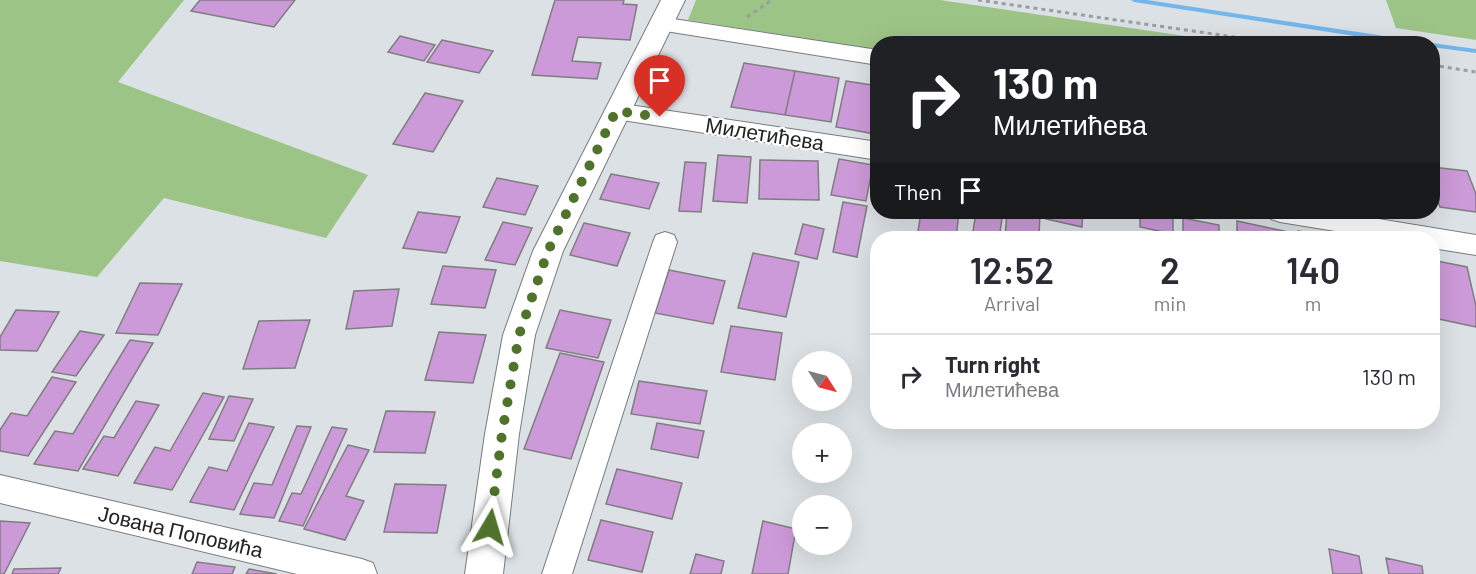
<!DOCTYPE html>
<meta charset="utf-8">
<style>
:root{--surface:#fff;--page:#f2f2f3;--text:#2b2b33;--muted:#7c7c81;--line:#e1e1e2}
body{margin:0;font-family:Barlow,sans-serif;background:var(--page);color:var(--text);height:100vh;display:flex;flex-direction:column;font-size:22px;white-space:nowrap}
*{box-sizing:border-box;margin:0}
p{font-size:20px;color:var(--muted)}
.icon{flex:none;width:33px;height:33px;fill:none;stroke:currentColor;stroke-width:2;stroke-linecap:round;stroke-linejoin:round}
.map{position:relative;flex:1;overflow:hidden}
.sheet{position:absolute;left:870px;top:231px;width:570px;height:198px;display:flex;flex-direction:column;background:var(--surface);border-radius:24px;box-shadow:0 6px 24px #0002}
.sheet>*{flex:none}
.top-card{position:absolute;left:870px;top:36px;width:570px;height:183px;border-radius:24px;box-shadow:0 6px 24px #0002;background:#202124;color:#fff;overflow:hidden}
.needle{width:39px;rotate:126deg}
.fabs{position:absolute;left:792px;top:351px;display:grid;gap:12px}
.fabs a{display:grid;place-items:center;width:60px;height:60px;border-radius:50%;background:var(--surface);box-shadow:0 6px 24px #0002;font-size:30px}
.pin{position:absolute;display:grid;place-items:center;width:51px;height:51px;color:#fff;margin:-62px -26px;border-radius:50% 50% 50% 0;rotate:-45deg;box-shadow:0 0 6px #0007}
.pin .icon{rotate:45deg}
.me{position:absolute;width:66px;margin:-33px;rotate:7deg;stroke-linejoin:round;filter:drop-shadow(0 0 4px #0008)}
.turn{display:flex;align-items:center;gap:21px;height:126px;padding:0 24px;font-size:27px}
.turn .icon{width:78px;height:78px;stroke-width:2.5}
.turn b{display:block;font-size:42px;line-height:51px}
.then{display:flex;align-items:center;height:57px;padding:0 24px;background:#0003;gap:12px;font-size:22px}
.eta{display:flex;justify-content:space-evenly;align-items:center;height:102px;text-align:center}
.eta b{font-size:36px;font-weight:600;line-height:42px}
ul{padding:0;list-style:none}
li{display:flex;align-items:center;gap:18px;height:84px;padding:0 24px;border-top:2px solid var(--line)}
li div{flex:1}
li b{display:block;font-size:22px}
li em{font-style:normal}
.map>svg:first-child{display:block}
</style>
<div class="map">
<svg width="1476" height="574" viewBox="0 0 1476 574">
<rect width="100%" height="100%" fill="#dce1e5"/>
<path fill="#9dc487" d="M0,0h184l-66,82 250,93 -42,63 -162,-40 -67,79 -97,-16z
M696,0h244l293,43 -355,1 -1,6 -189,-30z
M1386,0h90v40l-80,-12z"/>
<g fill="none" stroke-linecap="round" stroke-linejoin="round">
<path fill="#73b6eb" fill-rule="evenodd" d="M1131,0h16l277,42 3,2h-20l-273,-42z
M1432,43l44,6v4l-44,-6v-3h-2z"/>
</g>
<path fill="#cc9ad8" stroke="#807d81" stroke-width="1.5" d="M200,0h95l-21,27 -83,-16z
M555,0h69l-1,4 14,1 -7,35 -52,-3 -6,24 29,2 -4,16 -65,-4z
M400,36l35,9 -11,16 -36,-9z
M442,40l51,11 -14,22 -52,-11z
M744,63l51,8 -10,44 -54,-8z
M795,71l44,7 -8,44 -46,-7z
M846,81l32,5 -3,48 -39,-7z
M425,93l38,8 -30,51 -40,-8z
M718,155l33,2 -4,46 -34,-2z
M839,159l34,6 -7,36 -35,-6z
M760,160l58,1 1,39 -60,-1z
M685,162l21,1 -5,49 -22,-1z
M1432,167l35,4 9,23v18l-36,-5 -8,-24z
M611,174l48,9 -10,26 -49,-10z
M497,178l41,8 -13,29 -42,-8z
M843,202l24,4 -10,51 -24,-5z
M418,212l42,5 -14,36 -43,-5z
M921,212h38l-3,26h-39z
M976,212h27l-4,26h-27z
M1007,212h33l-1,26h-34z
M1047,212h36l-1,15 -36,-8z
M1140,212h33v22l-33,-7z
M1183,218l36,7v13h-36z
M1237,221l56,12v5h-56z
M503,222l29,6 -17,37 -30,-5z
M584,223l46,10 -13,33 -47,-11z
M803,224l21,5 -7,30 -22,-5z
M1298,231l26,5v2h-26z
M753,253l46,9 -13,55 -48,-9z
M1432,260l35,7 9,39v21l-37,-8 -7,-33z
M443,266l53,4 -11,38 -54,-4z
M669,270l56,11 -12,43 -58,-11z
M140,283l42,1 -24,51 -42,-2z
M399,289l-7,37 -46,3 8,-38z
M16,310l43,2 -22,39 -37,-1v-13z
M560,310l51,10 -13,38 -52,-10z
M310,320l-15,48 -52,1 16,-48z
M731,326l51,7 -7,47 -54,-8z
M80,331l24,4 -28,41 -24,-4z
M439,332l47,3 -13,48 -48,-3z
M130,340l23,3 -75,128 -44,-7 21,-33 18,3z
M560,353l44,9 -33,97 -47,-10z
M52,377l24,5 -48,74 -28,-5v-21l11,-17 16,3z
M639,381l68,10 -7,33 -69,-10z
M203,393l21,4 -52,93 -38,-7 21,-36 15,4z
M229,396l24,3 -19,42 -25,-2z
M136,401l23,4 -41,71 -35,-7 21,-33 10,2z
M386,411l49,1 -10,41 -51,-1z
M249,423l25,4 -40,83 -44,-8 19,-35 18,4z
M657,423l47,8 -6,27 -47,-9z
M297,426l14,1 -37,91 -34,-4 14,-31 18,2z
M332,427l15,2 -44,97 -24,-5 13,-28 9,1z
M348,445l21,5 -23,46 18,5 -19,39 -41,-11z
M617,469l65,14 -10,36 -66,-15z
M395,484l51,1 -9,48 -53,-1z
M601,520l52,12 -11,40 -54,-12z
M0,521l30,2 -26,51h-4z
M763,521l33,8 -8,45h-36z
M1329,549l30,7 3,18h-29z
M696,554l28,7 -3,13h-31z
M1386,558l36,8 1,8h-34z
M197,562l38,5 -3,7h-40z
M61,568l-3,6h-46l2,-5z
M249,569l28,5h-31z"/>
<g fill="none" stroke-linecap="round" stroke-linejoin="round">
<defs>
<path id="minor" d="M660,17l218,33v15l-225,-36 -3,-5 3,-5z
M616,103l262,39v18l-262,-41 -8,-2 -3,-6 3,-6z
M1268,212h68l140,23v20l-44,-7v-10h-54l-98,-16 -9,-3z
M665,232l9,3 3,7 -105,332h-30l111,-332 3,-7z
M0,475l362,84 11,4 4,11h-80l-297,-71z"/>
<path id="tertiary" d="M661,0h24l-122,251 -28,84 -16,99 -16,140h-38l20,-140 18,-99 30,-84z"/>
</defs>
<use href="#minor" stroke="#787c80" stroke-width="2"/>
<use href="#tertiary" stroke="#787c80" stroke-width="2"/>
<path stroke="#9a9ea1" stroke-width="3" stroke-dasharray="4 4" stroke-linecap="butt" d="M978,0l305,44
M747,17l25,-17
M1432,65l44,7"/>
<use href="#minor" fill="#fff" fill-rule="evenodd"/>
<use href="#tertiary" fill="#fff" fill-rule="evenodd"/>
</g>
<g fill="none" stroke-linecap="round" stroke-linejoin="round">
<path stroke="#50732b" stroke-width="10" stroke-dasharray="0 18" d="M490,527l12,-93 17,-99 29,-84 68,-140 44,6"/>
</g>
<g text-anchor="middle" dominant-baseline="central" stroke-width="4.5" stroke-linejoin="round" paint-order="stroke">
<g font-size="21" fill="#212324" stroke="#fff">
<text transform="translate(765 133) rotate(9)">Милетићева</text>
<text transform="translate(181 531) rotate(13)">Јована Поповића</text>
</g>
</g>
</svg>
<div class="fabs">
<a><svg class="needle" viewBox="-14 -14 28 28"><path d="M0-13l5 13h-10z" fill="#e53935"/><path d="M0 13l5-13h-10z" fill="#7c7c81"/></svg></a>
<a>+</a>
<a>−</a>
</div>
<div class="pin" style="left:660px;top:117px;background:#d93025"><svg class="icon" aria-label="arrive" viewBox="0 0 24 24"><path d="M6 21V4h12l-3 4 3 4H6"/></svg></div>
<svg class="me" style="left:490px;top:527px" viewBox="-20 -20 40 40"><path d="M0-17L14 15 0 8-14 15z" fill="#50732b" stroke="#fff" stroke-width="4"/></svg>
<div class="top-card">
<div class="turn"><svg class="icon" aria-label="right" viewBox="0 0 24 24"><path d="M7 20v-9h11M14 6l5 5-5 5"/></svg><div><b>130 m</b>Милетићева</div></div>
<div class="then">Then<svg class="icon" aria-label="arrive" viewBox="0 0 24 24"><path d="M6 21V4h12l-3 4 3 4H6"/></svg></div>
</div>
<section class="sheet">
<div class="eta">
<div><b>12:52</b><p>Arrival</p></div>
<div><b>2</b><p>min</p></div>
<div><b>140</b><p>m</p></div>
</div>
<ul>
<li><svg class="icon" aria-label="right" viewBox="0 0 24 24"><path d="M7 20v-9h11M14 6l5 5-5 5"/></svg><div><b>Turn right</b><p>Милетићева</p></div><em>130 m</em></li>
</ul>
</section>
</div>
